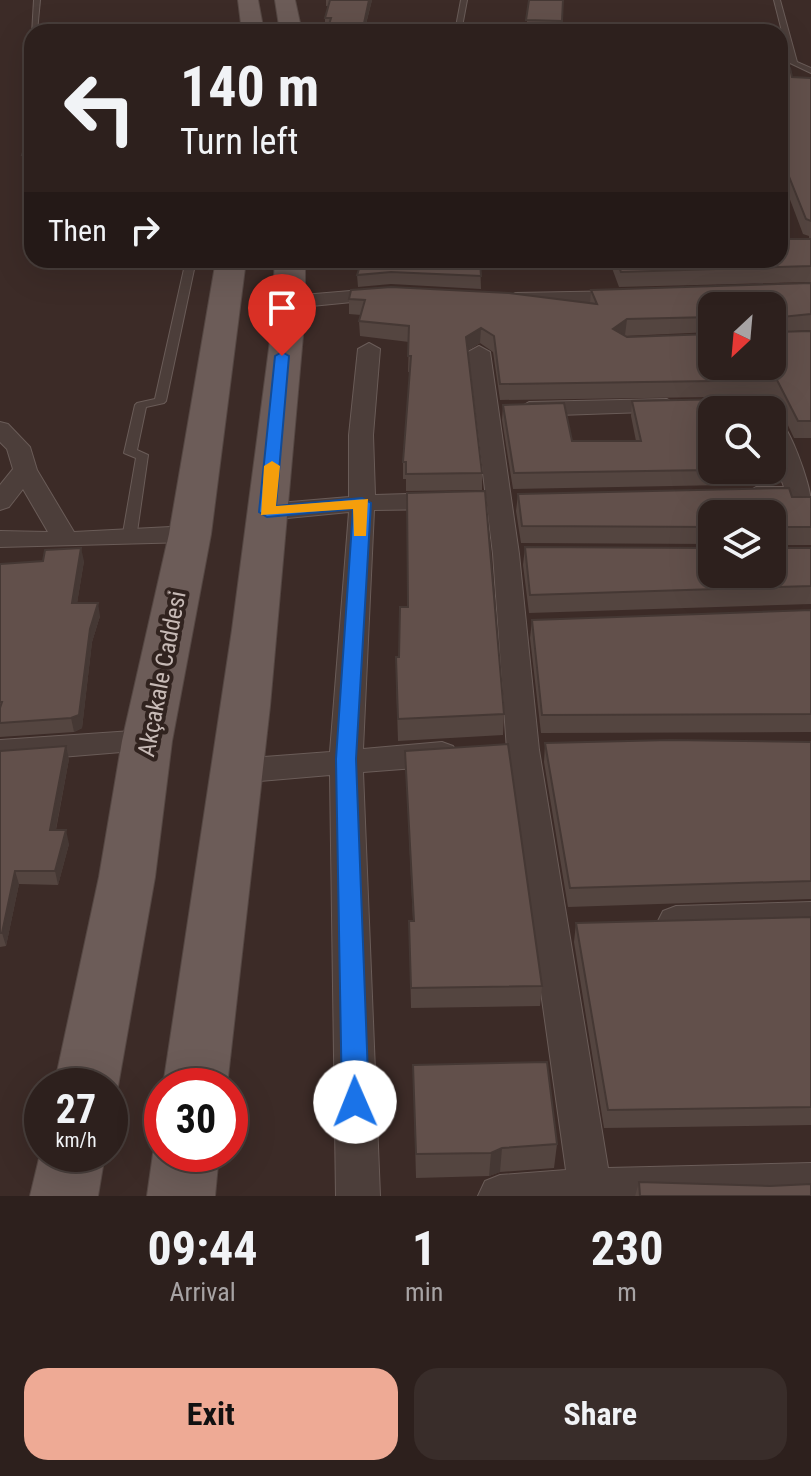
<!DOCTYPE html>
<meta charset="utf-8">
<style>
:root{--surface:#2d201d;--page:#392d2a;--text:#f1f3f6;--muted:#a7a3a4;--line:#483e3b;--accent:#eeaa95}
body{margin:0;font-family:"Roboto Condensed",sans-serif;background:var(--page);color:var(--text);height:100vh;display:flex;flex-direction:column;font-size:30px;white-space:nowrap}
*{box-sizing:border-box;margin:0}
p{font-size:26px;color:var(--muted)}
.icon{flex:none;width:44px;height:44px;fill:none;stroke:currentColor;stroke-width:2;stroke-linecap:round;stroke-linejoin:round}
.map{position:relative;height:1196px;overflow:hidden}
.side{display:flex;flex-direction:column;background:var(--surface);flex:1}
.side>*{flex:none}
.hud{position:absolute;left:24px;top:24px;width:764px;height:244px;border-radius:24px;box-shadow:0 8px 32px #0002,0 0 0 2px var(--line);background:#2d201d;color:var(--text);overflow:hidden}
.needle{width:52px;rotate:206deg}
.controls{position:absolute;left:698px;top:292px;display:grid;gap:16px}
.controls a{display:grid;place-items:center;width:88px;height:88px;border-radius:16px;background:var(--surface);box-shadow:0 8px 32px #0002,0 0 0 2px var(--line);font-size:40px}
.speed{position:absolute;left:24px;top:1068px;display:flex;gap:16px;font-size:40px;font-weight:700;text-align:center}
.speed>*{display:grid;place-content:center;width:104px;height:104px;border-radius:50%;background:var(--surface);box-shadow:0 8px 32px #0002,0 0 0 2px var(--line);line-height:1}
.speed small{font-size:20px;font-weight:400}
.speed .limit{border:12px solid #d22;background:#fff;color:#111}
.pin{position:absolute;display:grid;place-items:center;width:68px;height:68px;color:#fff;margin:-82px -34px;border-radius:50% 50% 50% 0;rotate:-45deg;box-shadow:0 0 8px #0007}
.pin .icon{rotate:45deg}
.me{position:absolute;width:88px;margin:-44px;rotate:359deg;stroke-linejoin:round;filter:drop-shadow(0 0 6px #0008)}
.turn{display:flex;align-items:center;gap:28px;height:168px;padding:0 24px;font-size:36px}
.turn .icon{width:104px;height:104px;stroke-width:2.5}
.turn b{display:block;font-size:56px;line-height:68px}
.then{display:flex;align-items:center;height:76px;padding:0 24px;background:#0003;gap:16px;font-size:30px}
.eta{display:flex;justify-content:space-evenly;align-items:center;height:136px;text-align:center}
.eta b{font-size:48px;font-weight:700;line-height:56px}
.cta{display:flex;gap:16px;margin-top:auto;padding:16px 24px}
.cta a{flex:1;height:92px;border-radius:24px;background:var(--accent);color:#111;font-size:32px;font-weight:700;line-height:92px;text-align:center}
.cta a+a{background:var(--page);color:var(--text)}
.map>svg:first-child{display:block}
</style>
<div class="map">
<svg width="811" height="1196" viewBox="0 0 811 1196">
<rect width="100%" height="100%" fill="#3c2b27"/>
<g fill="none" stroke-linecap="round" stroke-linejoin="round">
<defs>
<path id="lane" d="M34,0h6l-3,32 -5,2z
M461,0h6l-6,32h-6z
M774,0h6l17,62 14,6v5l-21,-10z
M186,260h10l-30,141 -2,2 -18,4 -9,43 11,5 -12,84 -7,4 -7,-4 14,-81 -12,-5 11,-48 2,-2 18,-4z"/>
<path id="street" d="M386,288l7,2 3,4 -3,4 -102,10 -10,-6 10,-6z
M626,291l7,2 3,4 -3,4 -118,4 -10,-6 10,-6z
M369,343l11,6 -7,86 2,60 67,-2 13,8 -13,8 -68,1 -11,239 79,-7 11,4 5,8 -5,8 -11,4 -79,6 17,424h-44l-6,-421 -94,8 -11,-4 -5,-8 5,-8 11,-4 94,-7 19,-240 -82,8 -13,-8 13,-8 82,-7v-62l9,-86z
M479,346l11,6 29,202 20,196 69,418 203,-5v33h-333l7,-15 15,-6 66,-5 -59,-420 -14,-196 -25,-202z
M667,399l12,7 -4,5 -146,5 -12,-7 12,-7z
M772,414c16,4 39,72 39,88l-55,1 -13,-8 13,-8h28l-12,-33z
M0,422l8,2 22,23 7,23 37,62 116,-6 9,2 4,6 -4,6 -9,2 -190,5v-16l48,1 -25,-43 -14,18 -9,3v-25l13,-16 -6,-20 -7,-7z
M147,730l11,3 5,8 -5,8 -158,13v-22z
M811,902v30l-135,4 -13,-5 -5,-10 5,-10 13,-5z"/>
<path id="primary" d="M238,0h20l6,32h-22z
M275,0h20l7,32h-22z
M216,260h30l-35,274 -39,207 -17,136 -37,209 -8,17v-17h-56l45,-209 23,-136 47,-207z
M275,260h30v53l-35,393 -43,380h-64l69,-456 38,-289z
M162,1133v21h57l-4,42h-68l6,-42z
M42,1146v8h63l-7,42h-68z"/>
</defs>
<use href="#lane" stroke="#6a5c58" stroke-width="2"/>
<use href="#street" stroke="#6a5c58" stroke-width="2"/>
<use href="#primary" stroke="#554743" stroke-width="2"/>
<use href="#lane" fill="#4c3e3a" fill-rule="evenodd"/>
<use href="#street" fill="#4c3e3a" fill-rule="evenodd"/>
<use href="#primary" fill="#6c5c58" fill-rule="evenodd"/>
</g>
<path fill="#544540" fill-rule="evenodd" d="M326,0h46l-8,32h-35v-5h-4v-9l3,-12h-2z
M529,0h34l-1,32 -36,-1z
M780,66l12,11 19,1v204l-192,5 -10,-27h171l29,-21v-3l-6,-2 -23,-61z
M32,106v64h-8l-2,-15 9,-27h-2l-2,-15z
M344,260h136l1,29 -90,-5 -33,3 -1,-12 2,-7h-15z
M811,283v47l-34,2 34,-1v107h-17l-20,-42 -274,4 -7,-48 -13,-9 -13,8 15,122v17l-76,1v-12h-3v-17l7,-90h-2l1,-30 -49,-6 -1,-15 2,-6 -12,-1v-15l241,4 1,-13zM712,306l60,60 -145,-29 -3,-1 88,-4z
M632,401l140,9 -60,60h60v-20l8,18 -4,16 -263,5 -11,-69 1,-15 69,36h64l-5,-25z
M518,494l293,3v48h-37v3h37v56l-282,9 -6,-48 2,-18 247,27 -60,-60v30l-191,-1 -5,-32z
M84,561l-7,42 23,13 -8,26 -10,86 -8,4 -74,5v-173z
M811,610v122l-270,1 -11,-95 2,-18z
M396,678l108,36 -1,21 -105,6z
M811,742v157l-243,8 -24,-145 1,-19z
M0,751l69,8 -13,71 13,14 -11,41 -39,-1 -13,62 -6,1z
M405,751l137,235 -2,20 -129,2 -2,-87h4z
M811,917v208l-207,3 -30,-186 2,-19z
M413,1065l144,79 -3,24 -54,4 -11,4 -73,2z
M639,1182l131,4 41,10h-176z"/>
<path fill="#453834" d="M369,0h3l-8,32h-1z
M627,319l-2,16 -14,10 2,-16z
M481,328l-1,15 -15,9 1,-15z
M81,548l3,13 -9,55 -3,-13z
M98,603l2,13 -8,26 -10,86 -8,4 -3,-14 19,-89z
M66,746l3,13 -16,85 -3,-14z
M66,830l3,14 -11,41 -3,-14z
M15,871l4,13 -13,62 -4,-13z
M502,1148l-2,24 -11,4 2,-23z"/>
<path fill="#62504b" stroke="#453834" stroke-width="2" d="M330,0h39l-6,28h-35l3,-10h-6z
M529,0h34l-1,21 -36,-1z
M780,66l10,2 2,9 19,1v143l-5,-2 -26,-65z
M32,106v7h-5z
M32,126v29h-10z
M780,239h31v27l-190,6 -5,-12h164z
M362,260h118l1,16 -90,-4 -34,3z
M811,283v31l-39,4v-12h-60v11l-85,2 -14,10 14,8 85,-3v32h60v-48l3,14 36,-1v90h-13l-21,-41 -277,4 -6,-48 -13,-8 -15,9 16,136 -76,1v-12h-3l8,-106h-3l1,-30 -50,-5 6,-21 -16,-1 2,-9 40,-3 118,6 88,11 -6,-14z
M772,398v24v-12h-60v60l-198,3 -11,-68 61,-2 8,38h69l-9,-40z
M772,450l8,18 -8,1z
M789,488l3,9h19v30h-37v21h37v38l-281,9 -5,-48 187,1v26h60v-60h-60v13l-190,-1 -4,-32z
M485,491l19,223 -106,5 -2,-62h3l1,-50h8l-1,-114z
M81,548l-9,55h26l-8,26 -11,86 -8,3 -71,5v-15l2,-6h-2v-138l43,-3 2,-11z
M811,610v104l-269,1 -10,-95z
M670,740l141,2v139l-241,7 -25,-145z
M508,744l34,242 -131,2 -2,-67h5l-9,-170z
M66,746l-16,84h16l-11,41h-40l-13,62h-2v-182z
M811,917v190l-203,3 -32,-187z
M547,1062l10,82 -55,4 -11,5 -75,1 -3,-89z
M639,1182l131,4 41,-2v12h-171z"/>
<path fill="#1a73e8" stroke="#114b97" stroke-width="2" d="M282,352l7,4 -13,150 86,-8 9,5 -15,256 13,343 -4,9 -10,4 -9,-4 -4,-9 -6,-343 17,-250 -86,8 -8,-5 16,-156z"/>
<path fill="#f59e0b" d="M272,461l8,5 -4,40 92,-7 -2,37h-12l-1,-27 -92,6 3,-49z"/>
<g text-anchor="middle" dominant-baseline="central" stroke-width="8" stroke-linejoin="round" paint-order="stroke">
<g font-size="24" fill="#c7bab6" stroke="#31231f">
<text transform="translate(162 674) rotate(-79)">Akçakale Caddesi</text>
</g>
</g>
</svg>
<div class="controls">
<a><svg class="needle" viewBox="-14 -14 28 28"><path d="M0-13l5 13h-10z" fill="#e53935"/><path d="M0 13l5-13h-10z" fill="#a7a3a4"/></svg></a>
<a><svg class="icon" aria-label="search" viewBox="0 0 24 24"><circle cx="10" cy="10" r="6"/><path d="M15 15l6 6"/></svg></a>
<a><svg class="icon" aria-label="layers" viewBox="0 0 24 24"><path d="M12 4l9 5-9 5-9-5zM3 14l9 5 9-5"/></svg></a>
</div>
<div class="speed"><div>27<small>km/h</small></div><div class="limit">30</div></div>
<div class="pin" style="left:282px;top:356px;background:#d93025"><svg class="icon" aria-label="arrive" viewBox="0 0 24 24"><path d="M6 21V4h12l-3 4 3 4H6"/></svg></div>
<svg class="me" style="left:355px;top:1102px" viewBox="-20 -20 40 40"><circle r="19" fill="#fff"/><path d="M0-13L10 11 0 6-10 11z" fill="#1a73e8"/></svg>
<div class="hud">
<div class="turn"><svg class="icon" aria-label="left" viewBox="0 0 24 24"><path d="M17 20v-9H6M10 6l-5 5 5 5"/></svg><div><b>140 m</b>Turn left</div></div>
<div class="then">Then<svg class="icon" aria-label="right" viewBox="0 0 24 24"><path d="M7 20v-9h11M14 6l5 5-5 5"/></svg></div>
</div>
</div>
<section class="side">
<div class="eta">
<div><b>09:44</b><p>Arrival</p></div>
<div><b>1</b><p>min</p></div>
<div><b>230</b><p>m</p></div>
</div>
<div class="cta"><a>Exit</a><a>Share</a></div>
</section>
